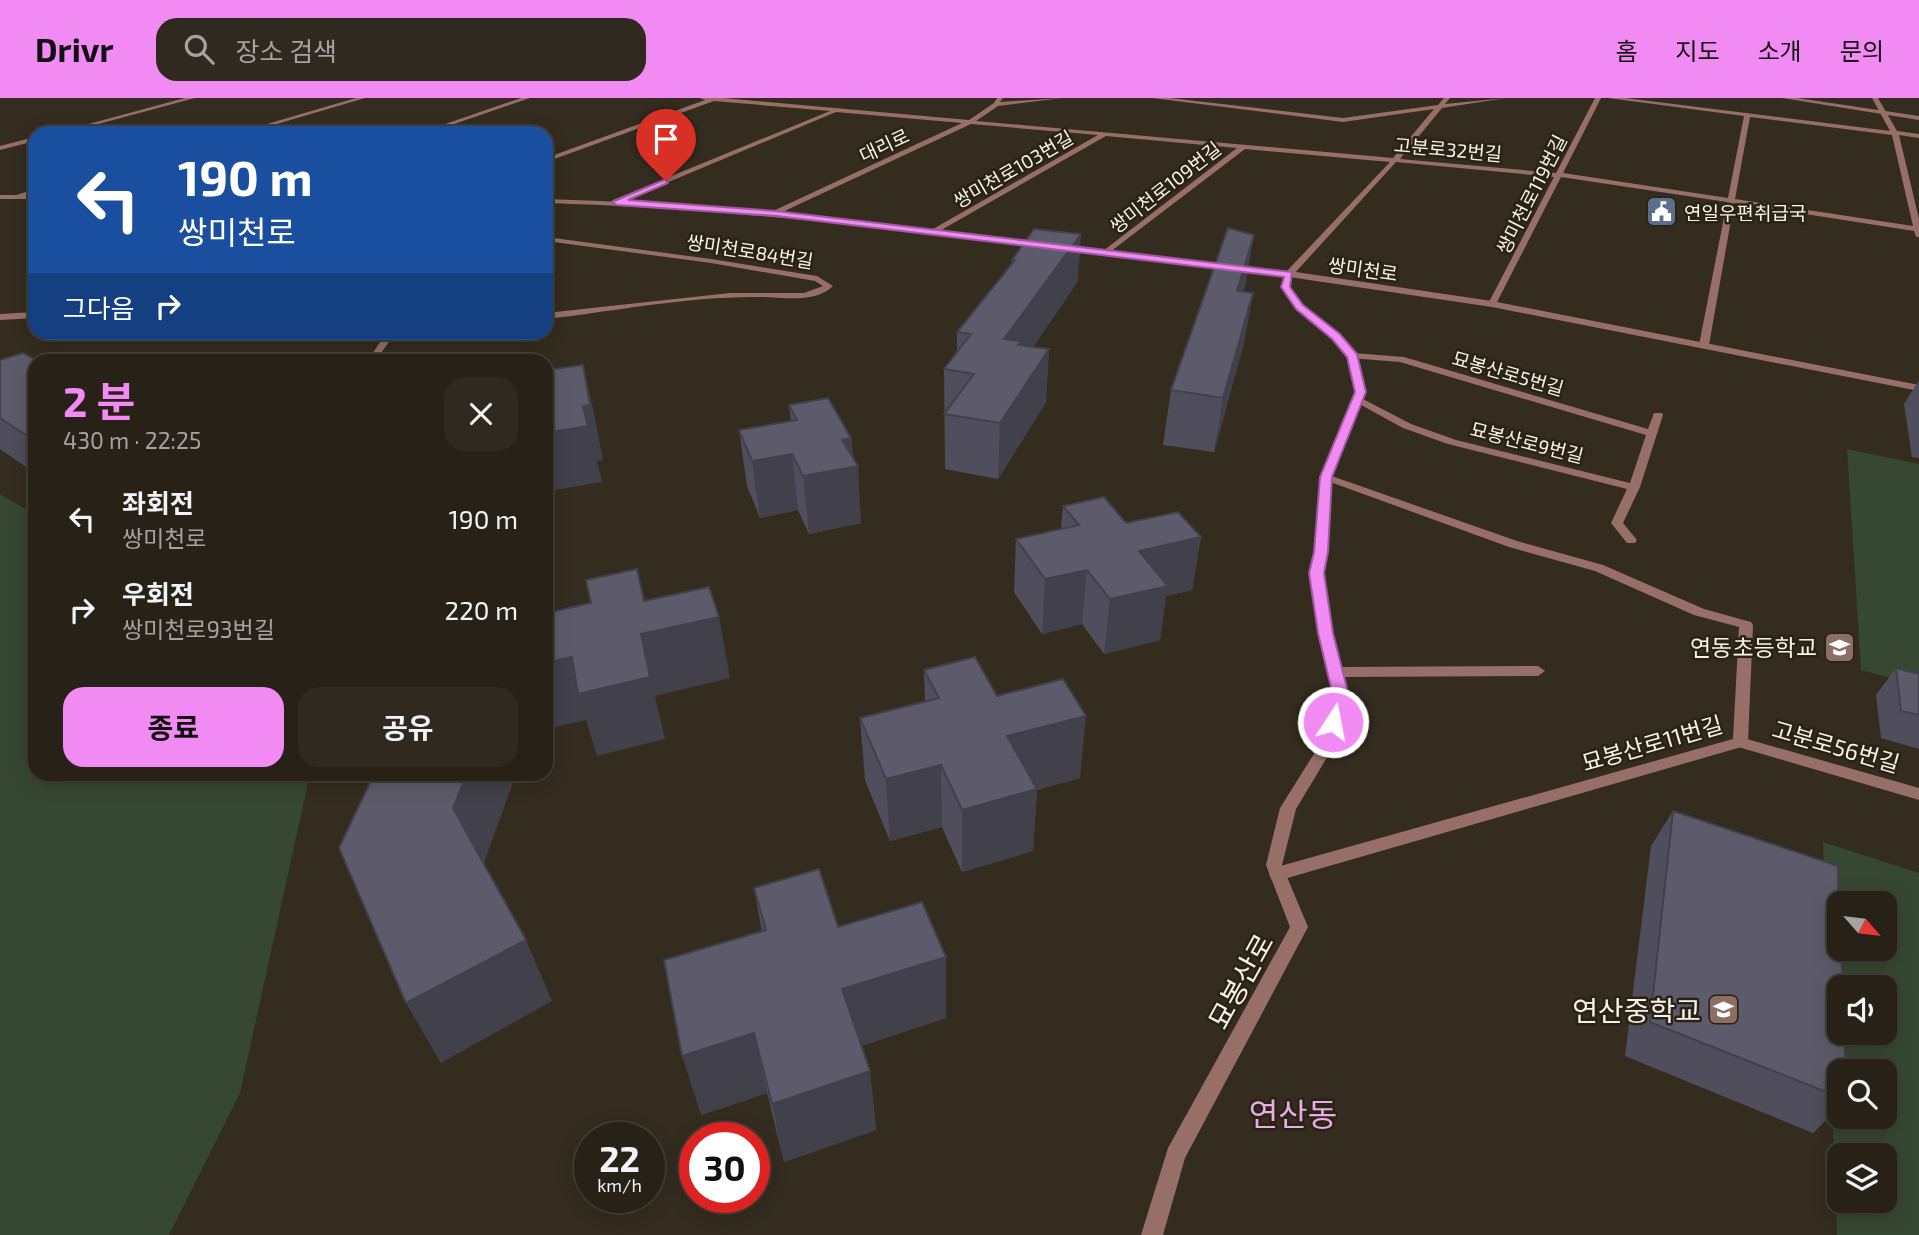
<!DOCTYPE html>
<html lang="ko">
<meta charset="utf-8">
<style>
:root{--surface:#272117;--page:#2f2920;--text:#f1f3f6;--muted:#a4a3a1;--line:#433e36;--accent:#f28af3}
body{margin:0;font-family:"Exo 2","Noto Sans KR",sans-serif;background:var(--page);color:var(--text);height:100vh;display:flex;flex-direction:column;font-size:26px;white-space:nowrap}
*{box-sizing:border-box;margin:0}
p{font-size:23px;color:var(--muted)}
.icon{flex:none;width:38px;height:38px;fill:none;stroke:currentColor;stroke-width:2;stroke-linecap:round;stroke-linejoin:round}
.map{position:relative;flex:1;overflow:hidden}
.drawer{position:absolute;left:28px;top:256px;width:525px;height:427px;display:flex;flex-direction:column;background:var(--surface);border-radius:21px;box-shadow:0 4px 18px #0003,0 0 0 2px var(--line)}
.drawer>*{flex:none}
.banner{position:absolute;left:28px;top:28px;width:525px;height:214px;border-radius:21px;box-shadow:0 4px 18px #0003,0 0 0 2px var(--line);background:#1a4fa0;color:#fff;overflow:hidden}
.needle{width:46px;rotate:118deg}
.fabs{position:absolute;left:1827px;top:793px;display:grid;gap:14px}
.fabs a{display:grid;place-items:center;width:70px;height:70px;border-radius:14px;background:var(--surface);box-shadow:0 4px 18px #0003,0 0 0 2px var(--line);font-size:35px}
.speed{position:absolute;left:574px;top:1024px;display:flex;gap:14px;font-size:35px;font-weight:700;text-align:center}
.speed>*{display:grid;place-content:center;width:91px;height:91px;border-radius:50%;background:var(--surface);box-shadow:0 4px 18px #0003,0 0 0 2px var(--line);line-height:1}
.speed small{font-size:18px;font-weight:400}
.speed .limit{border:10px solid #d22;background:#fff;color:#111}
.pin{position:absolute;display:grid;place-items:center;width:60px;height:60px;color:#fff;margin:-72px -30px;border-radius:50% 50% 50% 0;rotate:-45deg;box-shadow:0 0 7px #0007}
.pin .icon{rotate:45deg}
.me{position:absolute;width:77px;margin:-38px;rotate:11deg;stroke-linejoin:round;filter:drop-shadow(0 0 5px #0008)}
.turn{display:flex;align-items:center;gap:24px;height:147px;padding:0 35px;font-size:32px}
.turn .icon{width:91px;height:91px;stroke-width:2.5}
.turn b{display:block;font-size:49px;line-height:60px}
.then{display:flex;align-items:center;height:66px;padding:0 35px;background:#0003;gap:14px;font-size:26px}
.round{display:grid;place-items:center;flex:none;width:74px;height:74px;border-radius:21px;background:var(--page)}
.headline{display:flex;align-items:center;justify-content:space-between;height:119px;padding:0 35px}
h1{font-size:42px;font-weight:700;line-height:52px;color:var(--accent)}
.primary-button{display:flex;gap:14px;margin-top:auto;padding:14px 35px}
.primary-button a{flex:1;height:80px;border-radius:21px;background:var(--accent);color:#111;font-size:28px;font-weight:700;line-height:80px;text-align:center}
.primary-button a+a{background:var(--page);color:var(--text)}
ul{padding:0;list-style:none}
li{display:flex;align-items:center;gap:21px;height:91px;padding:0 35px}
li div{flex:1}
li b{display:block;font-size:26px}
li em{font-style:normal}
header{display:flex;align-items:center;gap:42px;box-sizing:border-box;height:98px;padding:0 35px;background:var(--accent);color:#111}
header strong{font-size:33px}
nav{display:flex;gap:38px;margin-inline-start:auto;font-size:24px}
.search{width:490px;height:63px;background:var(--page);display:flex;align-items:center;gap:18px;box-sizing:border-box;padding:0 24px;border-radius:21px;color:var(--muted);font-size:26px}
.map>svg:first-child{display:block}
</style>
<header>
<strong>Drivr</strong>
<div class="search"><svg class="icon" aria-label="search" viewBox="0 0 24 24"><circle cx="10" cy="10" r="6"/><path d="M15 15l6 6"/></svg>장소 검색</div>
<nav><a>홈</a><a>지도</a><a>소개</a><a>문의</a></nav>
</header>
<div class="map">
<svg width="1919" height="1137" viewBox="0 0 1919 1137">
<rect width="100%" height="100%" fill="#342c1f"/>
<path fill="#364732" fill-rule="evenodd" d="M1847,351l72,15v222l-58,-16z
M0,396l35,21v259h275l-70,319 -71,142h-169z
M1823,744l96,31v362h-82zM1839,805h46v45h-46zM1839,889h46v45h-46zM1839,973h46v45h-46zM1839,1057h46v45h-46z"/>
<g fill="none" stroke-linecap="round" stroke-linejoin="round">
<path fill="#976f68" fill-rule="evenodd" d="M1782,0h15l122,18v4z
M387,234h9l-20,28h-8z
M1353,255l51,4 244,72 6,-16h8l1,2 -23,72 -17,36 14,17 -2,3h-8l-16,-20 16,-34 -179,-45 -45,-16 -51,-28 9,-2 50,26 45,16 174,43 16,-48 -246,-73 -50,-4 -2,-2z
M1326,376l191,67 86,24 101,44 47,13 2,3 -5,117 -3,4 -468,135 -6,-2 -2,-5 2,-5 6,-2 456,-128 6,-112 -45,-12 -99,-44 -86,-24 -187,-68 -2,-2z"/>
<path fill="#976f68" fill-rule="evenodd" d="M185,0h10l-130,35h-10z
M356,0h9l-119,35h-10z
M521,0h9l-102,35h-9z
M700,0h23l246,22 25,-17 3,-5h6l-3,4 63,-4 -65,8 -22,15 417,37 41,-49 -91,13 -191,-24h18l173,20 95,-13 6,-7h6l-5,6 61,-6 -64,10 -42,51 156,14 39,-75h6l-38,75 165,25 16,-82 -136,-18h17l265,33 -18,-33h6l19,33 22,3v4l-20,-3 20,84v18h-3l-2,-6 -180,-28 -25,142 -5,3 -5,-3 28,-143 -166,-25 -65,127 -4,3 -4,-3 66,-127 -158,-15 -103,113 -3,12 12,18 37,30 17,19 9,38 -33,85 -5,75 -4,21 10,60 8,34 197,-1 7,5 -7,5 -195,1 5,19 -16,53 -36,60 -14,56 26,62 -123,231 -22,77h-22l27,-87 122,-221 -24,-62 14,-57 37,-59 17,-53 -15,-63 -8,-60 4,-21 5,-75 35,-85 -7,-35 -15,-18 -37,-30 -14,-22 4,-15 104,-110 -145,-13 -139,106h-3v-4l134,-103 -131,-12 -170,97h-3v-4l165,-94 -127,-11 -195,91h-3v-4l189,-88 -126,-11 -220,92h-3v-4l217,-89 -116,-10 -168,61v-4l159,-58zM1750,19l142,18 21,91 -178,-27z
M35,39v4l-35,9v-4z
M35,91v4l-21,6 -4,-2z
M546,139l165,22 106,17 16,10c-19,18 -48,11 -72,11 -71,-1 -145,14 -215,22v-6l184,-20h74l19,-7 -8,-5 -104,-18 -165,-22z
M35,214v6l-35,2v-6z
M1740,639l179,51v12l-184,-54 -3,-4 3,-4z"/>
<path fill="#976f68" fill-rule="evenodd" d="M0,97h35v4h-35z
M546,101c167,5 332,23 497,44l4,2 -4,2c-165,-21 -330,-39 -497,-44z
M1060,147l229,26 203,30 427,84v6l-427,-84 -203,-30 -226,-28h-3z"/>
</g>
<path fill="#504e5c" d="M1034,131l44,52 -45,66 16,2 -3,53 -48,77 -53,-10 -1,-100 13,-17v-20l54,-67 1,-5z
M1246,184l-3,10 10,1 -9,50 -30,109 -51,-7 8,-55z
M0,262h35v113l-35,-24z
M1919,282v78l-7,-1 -8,-53z
M789,307l62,33 2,19 8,66 -52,11 -11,-24 -38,8 -13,-32 -8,-56 52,-9z
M1063,408l63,17 75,14 -9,53 -26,6 -6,44 -56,14 -22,-30 -40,10 -28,-42 2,-53 45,-10z
M1896,570l23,6v75l-38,-11 -5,-43z
M924,572l73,26 83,82 -43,12 -4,61 -71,21 -20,-45 -52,14 -25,-61 -5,-62 65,-16z
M1673,713l166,260v36l-26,26 -188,-77 26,-210z
M754,790l84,39 108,91 -85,28 9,25 6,59 -92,32 -17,-69 -66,22 61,-183z"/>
<path fill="#41404b" d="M1081,136l-3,47 -58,85 -16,-27z
M1254,137l-8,47 -17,59 8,-50z
M1253,195l-9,50 -30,109 9,-54z
M1049,251l-3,53 -48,77 2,-56z
M583,267l12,53 8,42 -6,1 5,21 -53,9 -3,-9v-49l37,-27z
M851,340l2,29 5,-1 3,57 -52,11 -6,-58 39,-36z
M792,356l6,56 -38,8 -8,-57z
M1201,439l-9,53 -26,6 -6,44 -56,14 6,-55 29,-48z
M1087,472l-5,54 -40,10 3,-55z
M546,503l5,15 -5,3z
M719,519l11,61 -75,18 10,43 -68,17 -11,-36 -40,9v-66l95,-29z
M1086,618l-6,62 -43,12 -4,61 -71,21v-62l45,-74z
M941,667l1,62 -52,14 -4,-62z
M467,676h49l-35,97 -28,-63z
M526,842l26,61 -111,62 -35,-60z
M946,859v61l-96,32 -8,-61z
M754,935l13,60 -66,22 -19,-59z
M870,973l6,59 -92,32 -12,-58z"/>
<path fill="#5d5b6b" stroke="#41404b" stroke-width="2" d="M1228,130l26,7 -17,56 16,2 -30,105 -52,-8z
M1034,131l47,5 -77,105 17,2 -3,4 31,4 -49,74 -56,-9 30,-40 -30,-5 27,-35 -14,-2 58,-72h-3z
M23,255l13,7 -1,81 -35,-23v-58z
M583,267l7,40 -7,1 5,20 -42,7v-63z
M828,300l23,40 -9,2 16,26 -55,10 -11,-22 -40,7 -13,-31 58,-10 -8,-15z
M1104,399l22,26 52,-11 23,25 -62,14 29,35 -58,13 -23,-29 -42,9 -29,-40 63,-14 -16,-19z
M637,471l7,32 65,-14 10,30 -78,17 9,43 -72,17 -6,-37 -26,6v-50l45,-10 -5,-23z
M975,559l22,39 66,-17 23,37 -79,20 30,53 -75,21 -21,-45 -55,14 -26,-61 79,-20 -15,-28z
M1896,570l23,6v41l-18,-4z
M374,676h93l-14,34 73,132 -120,63 -67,-155z
M1673,713l165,55 1,82h2l2,39h-4v45h5l2,39h-7v26l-189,-75z
M819,771l19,58 84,-25 24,55 -104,32 28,82 -98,33 -18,-71 -72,23 -18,-96 102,-30 -12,-42z"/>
<path fill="#f28af3" stroke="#9d5a9e" stroke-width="2" d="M666,81l2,4 -40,17 148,11 516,61 -2,15 13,18 37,29 17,20 9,38 -34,85 -4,75 -4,21 9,60 16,63 -10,30 -6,2 -9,-6 9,-26 -15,-63 -9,-60 5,-21 6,-75 35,-85 -8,-35 -15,-18 -36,-30 -15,-22 3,-10 -508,-61 -159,-11 -5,-3z"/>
<defs>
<symbol id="civic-square" viewBox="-11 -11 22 22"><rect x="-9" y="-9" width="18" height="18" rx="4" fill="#5c6f8a" stroke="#2a2215"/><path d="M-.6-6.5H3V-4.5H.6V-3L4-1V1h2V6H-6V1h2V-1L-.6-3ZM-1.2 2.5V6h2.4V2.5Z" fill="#fff"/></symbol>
<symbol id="school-square" viewBox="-11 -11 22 22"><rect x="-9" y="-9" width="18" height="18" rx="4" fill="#8d6e63" stroke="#2a2215"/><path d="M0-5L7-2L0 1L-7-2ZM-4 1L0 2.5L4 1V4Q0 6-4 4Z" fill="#fff"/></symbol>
</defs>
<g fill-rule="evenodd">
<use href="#civic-square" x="1644" y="96" width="35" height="35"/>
<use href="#school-square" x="1822" y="532" width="35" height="35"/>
<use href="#school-square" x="1706" y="894" width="35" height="35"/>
</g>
<g text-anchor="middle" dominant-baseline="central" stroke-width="5" stroke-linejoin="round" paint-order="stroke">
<g font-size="19" fill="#f8f2e9" stroke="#2a2215">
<text transform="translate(884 47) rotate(-25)">대리로</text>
<text transform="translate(1448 51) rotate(5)">고분로32번길</text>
<text transform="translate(1013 71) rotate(-30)">쌍미천로103번길</text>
<text transform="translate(1165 89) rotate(-38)">쌍미천로109번길</text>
<text transform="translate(1531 96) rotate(-63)">쌍미천로119번길</text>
<text transform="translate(750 153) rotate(9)">쌍미천로84번길</text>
<text transform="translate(1363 171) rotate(8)">쌍미천로</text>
<text transform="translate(1508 275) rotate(16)">묘봉산로5번길</text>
<text transform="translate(1527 344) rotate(14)">묘봉산로9번길</text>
</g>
<g font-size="19" fill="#f8f2e9" stroke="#2a2215" text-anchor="start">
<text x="1684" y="114">연일우편취급국</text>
</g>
<g font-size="23" fill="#f8f2e9" stroke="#2a2215" text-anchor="end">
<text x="1817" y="549">연동초등학교</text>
</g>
<g font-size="23" fill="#f8f2e9" stroke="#2a2215">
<text transform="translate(1652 645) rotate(-16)">묘봉산로11번길</text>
<text transform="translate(1836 648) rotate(16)">고분로56번길</text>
</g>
<g font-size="28" fill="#f8f2e9" stroke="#2a2215">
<text transform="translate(1240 883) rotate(-61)">묘봉산로</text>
</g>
<g font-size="28" fill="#f8f2e9" stroke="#2a2215" text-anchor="end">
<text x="1701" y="912">연산중학교</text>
</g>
<g font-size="32" fill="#e5ace5" stroke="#2a2215">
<text x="1293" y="1015">연산동</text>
</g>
</g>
</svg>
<div class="fabs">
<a><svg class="needle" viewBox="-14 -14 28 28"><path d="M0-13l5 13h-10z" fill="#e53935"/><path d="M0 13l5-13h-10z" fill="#a4a3a1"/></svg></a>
<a><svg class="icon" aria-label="sound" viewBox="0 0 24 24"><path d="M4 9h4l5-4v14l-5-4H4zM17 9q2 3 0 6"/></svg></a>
<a><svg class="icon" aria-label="search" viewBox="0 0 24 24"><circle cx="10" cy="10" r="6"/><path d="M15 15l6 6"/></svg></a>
<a><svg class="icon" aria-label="layers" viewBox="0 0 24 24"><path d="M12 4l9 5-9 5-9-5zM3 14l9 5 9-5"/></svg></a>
</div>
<div class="speed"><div>22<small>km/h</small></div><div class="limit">30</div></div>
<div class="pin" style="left:666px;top:83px;background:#d93025"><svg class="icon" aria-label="arrive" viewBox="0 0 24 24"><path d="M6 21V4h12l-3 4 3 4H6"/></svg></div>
<svg class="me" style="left:1333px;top:624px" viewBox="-20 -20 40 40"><circle r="17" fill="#f28af3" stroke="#fff" stroke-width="3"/><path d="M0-11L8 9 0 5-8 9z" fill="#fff"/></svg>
<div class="banner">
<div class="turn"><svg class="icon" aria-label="left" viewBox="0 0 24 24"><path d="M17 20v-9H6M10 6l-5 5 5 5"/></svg><div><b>190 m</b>쌍미천로</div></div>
<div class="then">그다음<svg class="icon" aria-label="right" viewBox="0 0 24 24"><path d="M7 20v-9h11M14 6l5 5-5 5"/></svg></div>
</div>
<section class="drawer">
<div class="headline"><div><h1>2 분</h1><p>430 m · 22:25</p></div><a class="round"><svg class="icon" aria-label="close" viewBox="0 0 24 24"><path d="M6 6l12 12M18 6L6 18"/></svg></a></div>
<ul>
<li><svg class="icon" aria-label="left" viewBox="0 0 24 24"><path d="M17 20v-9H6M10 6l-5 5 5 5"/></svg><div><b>좌회전</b><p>쌍미천로</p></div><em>190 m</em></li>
<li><svg class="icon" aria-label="right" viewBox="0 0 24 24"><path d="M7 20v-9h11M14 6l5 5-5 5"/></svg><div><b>우회전</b><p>쌍미천로93번길</p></div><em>220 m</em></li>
</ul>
<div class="primary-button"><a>종료</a><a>공유</a></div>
</section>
</div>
